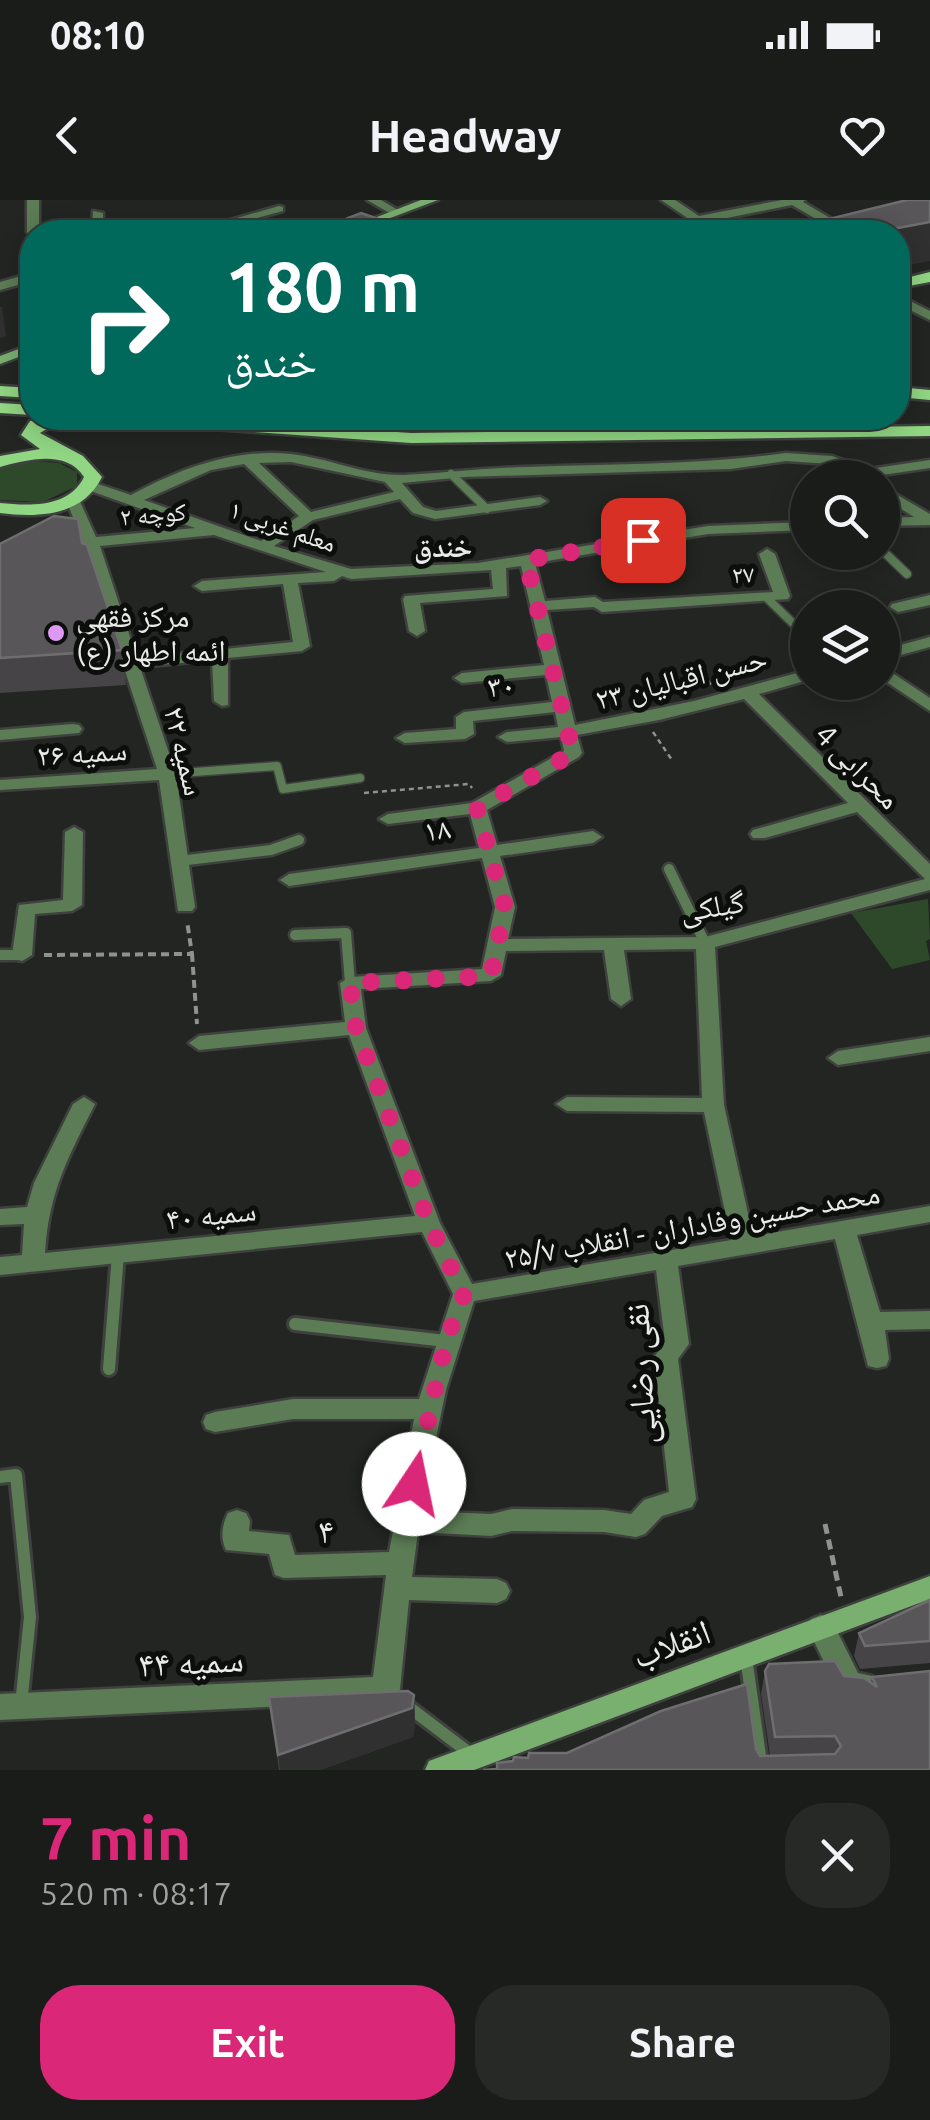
<!DOCTYPE html>
<meta charset="utf-8">
<style>
:root{--surface:#1a1c19;--page:#272926;--text:#f1f3f6;--muted:#9fa1a2;--line:#383a38;--accent:#db2777}
body{margin:0;font-family:Ubuntu,"Noto Naskh Arabic",sans-serif;background:var(--page);color:var(--text);height:100vh;display:flex;flex-direction:column;font-size:38px;white-space:nowrap}
*{box-sizing:border-box;margin:0}
p{font-size:32px;color:var(--muted)}
.icon{flex:none;width:55px;height:55px;fill:none;stroke:currentColor;stroke-width:2;stroke-linecap:round;stroke-linejoin:round}
.map{position:relative;height:1570px;overflow:hidden}
.sheet{display:flex;flex-direction:column;background:var(--surface);flex:1}
.sheet>*{flex:none}
.hud{position:absolute;left:20px;top:20px;width:890px;height:210px;border-radius:40px;box-shadow:0 5px 25px #0003,0 0 0 2px var(--line);background:#00695c;color:#fff;overflow:hidden}
.buttons{position:absolute;left:790px;top:260px;display:grid;gap:20px}
.buttons a{display:grid;place-items:center;width:110px;height:110px;border-radius:50%;background:var(--surface);box-shadow:0 5px 25px #0003,0 0 0 2px var(--line);font-size:50px}
.pin{position:absolute;display:grid;place-items:center;width:85px;height:85px;color:#fff;margin:-42px;border-radius:20px;box-shadow:0 5px 15px #0006}
.me{position:absolute;width:110px;margin:-55px;rotate:11deg;stroke-linejoin:round;filter:drop-shadow(0 0 8px #0008)}
.turn{display:flex;align-items:center;gap:35px;height:210px;padding:0 40px;font-size:45px}
.turn .icon{width:130px;height:130px;stroke-width:2.5}
.turn b{display:block;font-size:70px;line-height:85px}
.round{display:grid;place-items:center;flex:none;width:105px;height:105px;border-radius:40px;background:var(--page)}
.overview{display:flex;align-items:center;justify-content:space-between;height:170px;padding:0 40px}
h1{font-size:60px;font-weight:600;line-height:75px;color:var(--accent)}
.cta{display:flex;gap:20px;margin-top:auto;padding:20px 40px}
.cta a{flex:1;height:115px;border-radius:40px;background:var(--accent);color:#fff;font-size:40px;font-weight:600;line-height:115px;text-align:center}
.cta a+a{background:var(--page);color:var(--text)}
.status{display:flex;justify-content:space-between;align-items:center;height:70px;padding:0 50px;background:var(--surface);direction:ltr}
.status svg{height:28px;fill:currentColor}
header{display:flex;justify-content:space-between;align-items:center;height:130px;padding:0 40px;background:var(--surface);font-size:45px;font-weight:600}
.map>svg:first-child{display:block}
</style>
<div class="status"><b>08:10</b><svg viewBox="0 0 49 12"><path d="M0 12V9h3v3zM5 12V6h3v6zM10 12V3h3v9zM15 12V0h3v12zM26 1h20v11H26zM47 4h2v5h-2z"/></svg></div>
<header><svg class="icon" aria-label="back" viewBox="0 0 24 24"><path d="M15 5l-7 7 7 7"/></svg>Headway<svg class="icon" aria-label="heart" viewBox="0 0 24 24"><path d="M12 20l-8-8c-3-5 5-10 8-4 3-6 11-1 8 4z"/></svg></header>
<div class="map">
<svg width="930" height="1570" viewBox="0 0 930 1570">
<rect width="100%" height="100%" fill="#222521"/>
<path fill="#2e492a" d="M32,261l27,2 18,9v14l-34,16 -43,-2v-32z
M928,699l2,40 -4,2 4,19 -38,9 -41,-56z"/>
<g fill="none" stroke-linecap="round" stroke-linejoin="round">
<defs>
<path id="lane-far2" d="M451,274l36,35
M882,350l25,24
M767,398l41,40
M167,574l110,-8 6,23 77,-11"/>
<path id="lane-far1" d="M179,661l92,-11 28,-10
M669,669l36,74
M295,735l51,-2 4,50
M0,755h22"/>
<path id="lane" d="M295,1124l151,17
M109,1169l9,-115
M0,1277l16,-2 14,142 -9,88
M746,1457l16,113
M406,1505l66,50"/>
<path id="street" d="M27,0h12v32h-7v3l-5,-3z
M367,0h14l22,13 -10,2z
M661,0h14l24,16 83,-16h23l-2,2 51,30h-14l-10,-5 -21,5h-21l1,-2 34,-7 -31,-18 -85,17 14,10h-13z
M279,6l4,1v4l-78,21h-17z
M93,11l10,2v19h-11z
M521,27l10,5h-14l-2,-2z
M32,73v8l-32,9v-8z
M898,95l32,16v9l-32,-16z
M786,253l46,3 37,13 61,-9v8l-62,9 -38,-13 -44,-3 -56,8 -266,8 -62,6 21,24 13,4 104,-14 7,4 -7,4 -105,14 -22,-6 -13,-14 -87,21 -39,26 77,23 127,-6 230,-37 100,-4v8l-100,4 -173,29 10,38 50,-4 8,5 170,-10 -14,-38 8,-5 8,5 15,42 -2,3 -186,13 -8,-5 -47,3 28,115 119,-24 114,-31v10l-49,14 171,170v26l-215,57 9,158 29,131 177,-30v16l-73,13 23,77 50,-1v18l-45,1 4,29 -3,7 -9,2 -9,-2 -33,-127 -157,27 11,78 -11,15 18,140 -4,8 -30,9 -17,18 -9,3 -32,-5 -92,-1 -21,5 -73,-4 -6,45 85,2 9,4 4,8 -4,8 -9,4 -88,-3 -9,89 -4,9 -10,3 -386,19v-26l373,-17 13,-102 -102,3 -9,-3 -6,-21 -43,-4c-6,-12 -4,-25 2,-37l9,-3 9,3 4,8 -1,10 40,4 6,20 94,-3 25,-133h-121l-78,13 -9,-3 -3,-7 3,-7 9,-3 78,-13h126l34,-105 -31,-62 -422,43v-18l22,-2 2,-31 -24,1v-16l27,-2 7,-24 39,-79 11,-7 11,7c-27,54 -46,87 -50,149l370,-37 -66,-181 -150,15 -10,-7 10,-7 146,-14 -5,-39 10,-6 132,-8 13,-62 -13,-49 -193,28 -9,-6 9,-6 190,-26 -9,-34 -82,10 -9,-5 9,-5 84,-11 92,-52 -3,-14 -54,5 -9,-5 9,-5 51,-5 -3,-15 -82,9 1,13 -9,5 -60,4 -9,-5 9,-5 51,-4v-12l8,-5 88,-10 -6,-27 -84,8 -8,-5 8,-5 82,-8 -23,-99 -15,2 1,28 -87,7 5,28 -8,5 -8,-5 -6,-32 2,-3 88,-7 -2,-19 -140,9 -9,-3 -8,5 -36,2 12,63 -8,5 -74,7v47l-6,1 -8,-5 -2,-41 -72,7 36,107 19,133 -3,4h-14l-19,-131 -159,10v-10l157,-11 -74,-227 -17,-42 12,-3 18,40 99,-9 -110,-39v-6h10l36,12c48,-26 103,-47 160,-41 38,4 74,22 113,21 41,-2 81,-7 122,-8 87,-3 174,-2 260,-14zM291,262l94,20 9,10 -83,20 -52,-49zM244,264l55,52 -38,25 -117,-41 67,-30zM214,335l112,37 -124,9 -8,5 8,5 81,-7 10,58 -156,16 -37,-112zM744,499l104,104 -95,27 -3,4 3,4h12l92,-26 68,67 -220,58 -197,2 7,-32 -15,-51 93,-13 9,-6 -9,-6 -96,14 -10,-35 92,-53 3,-4 -5,-18 82,-15zM696,749l6,149 -135,-1 -11,7 11,7 137,1 27,128 -259,44 -32,-61 -74,-195 -5,-39 130,-8 10,-6 5,-24 98,-1 7,49 10,7 10,-7 -7,-49zM656,1070l9,72 -11,15 15,135 -25,8 -13,14 -27,-4 -92,-1 -21,5 -70,-3 25,-121 28,-89z
M882,286l48,28v11l-48,1v-8l32,-1 -32,-20z
M930,395v10l-32,7 -8,-5 2,-3z
M930,437v10l-48,13v-10z
M882,466l48,32v13l-48,-32z
M73,524l6,1 3,4 -3,4 -79,7v-10z
M74,627l9,5 -1,73 -10,6 -37,3 -3,41 -10,6 -7,-2 -3,-4 7,-50 44,-5 2,-68z
M930,837v14l-92,14 -10,-7 10,-7z
M821,1415l10,4 27,54 14,3 4,9 -4,9 -22,4 -10,-3 -33,-68 4,-8z"/>
<path id="secondary" d="M421,0h17l-85,32h-15z
M32,144v8l-32,12v-8z
M930,1376v23l-456,171h-49l4,-9z"/>
<path id="primary" d="M930,72v10l-32,6v-8z
M0,186l32,2v10l-32,-2z
M898,187l32,3v10l-32,-3z
M0,203l32,2v10l-32,-2z
M42,218h23l-25,15 43,23 19,21c-19,39 -63,41 -102,36v-10c30,3 69,5 84,-26 -18,-28 -57,-17 -84,-10v-11l40,-7 -19,-14 9,-14z
M118,218h75l218,15 519,-7v10l-519,7 -284,-20z"/>
</defs>
<use href="#lane-far2" stroke="#3e413d" stroke-width="11"/>
<use href="#lane-far1" stroke="#3e413d" stroke-width="15"/>
<use href="#lane" stroke="#3e413d" stroke-width="18"/>
<use href="#street" stroke="#3e413d" stroke-width="5"/>
<use href="#secondary" stroke="#3e413d" stroke-width="5"/>
<use href="#primary" stroke="#3e413d" stroke-width="5"/>
<path stroke="#8f928e" stroke-width="2.5" stroke-dasharray="5 4" stroke-linecap="butt" d="M703,473l8,12
M653,532l19,28
M364,593l105,-9 3,4"/>
<path stroke="#8f928e" stroke-width="4" stroke-dasharray="8 5" stroke-linecap="butt" d="M192,754l5,70
M44,755l148,-1 -5,-33"/>
<path stroke="#8f928e" stroke-width="5" stroke-dasharray="10 6" stroke-linecap="butt" d="M825,1324l16,73"/>
<use href="#lane-far2" stroke="#5b7c55" stroke-width="8"/>
<use href="#lane-far1" stroke="#5b7c55" stroke-width="10"/>
<use href="#lane" stroke="#5b7c55" stroke-width="12"/>
<use href="#street" fill="#5b7c55" fill-rule="evenodd"/>
<use href="#secondary" fill="#79af6f" fill-rule="evenodd"/>
<use href="#primary" fill="#90d683" fill-rule="evenodd"/>
</g>
<path fill="#464447" d="M82,343l40,107 4,35 -126,8v-149z
M930,1400v63l-70,6 -6,-13 5,-23z
M765,1471l79,5 27,7 1,-6 58,93h-447l273,-21 4,7 10,-1 -9,-61z
M414,1495l1,29 -2,13 -93,33h-41l-10,-73z"/>
<path fill="#303031" d="M930,22v39l-32,6v-35h-21z
M0,107h2l4,29 -6,2z
M414,1495l1,29 -2,13 -93,33h-40l-2,-15z"/>
<path fill="#585658" stroke="#6e6d6f" stroke-width="2.5" d="M907,0h23v22l-53,10h-69l-8,-6z
M361,13l41,14 18,-7 16,12h-107l-10,-3z
M174,24l17,8h-51z
M54,316l24,3 4,24 5,2 35,105 -122,8v-114z
M930,1400v41l-65,5 -6,-13z
M835,1461l9,15 20,2 13,9 -5,-10 58,-6v99h-447l14,-1v-6l16,-2 1,-4 14,1 1,-5h38l94,-42 86,-27 9,65 4,7 75,-2 6,-8 -6,-10 -60,1 -10,-66 4,-7z
M408,1491l6,4 -2,13 -134,47 -9,-58z"/>
<g fill="none" stroke-linecap="round" stroke-linejoin="round">
<path stroke="#db2777" stroke-width="18" stroke-dasharray="0 32.4" d="M414,1284l32,-143 18,-47 -35,-71 -73,-195 -6,-45 141,-7 14,-69 -28,-99 96,-55 -47,-193 117,-20"/>
</g>
<circle fill="#dd99f4" stroke="#0c0e0c" stroke-width="4" cx="56" cy="433" r="10"/>
<g text-anchor="middle" dominant-baseline="central" stroke-width="10" stroke-linejoin="round" paint-order="stroke">
<g font-size="25" fill="#e9ebe8" stroke="#0c0e0c">
<text transform="translate(153 314) rotate(-5)">کوچه ۲</text>
<text transform="translate(283 326) rotate(19)">معلم غربی ۱</text>
<text transform="translate(743 374) rotate(-3)">۲۷</text>
</g>
<g font-size="28" font-weight="bold" fill="#e9ebe8" stroke="#0c0e0c">
<text x="443" y="346">خندق</text>
</g>
<g font-size="30" fill="#e9ebe8" stroke="#0c0e0c" text-anchor="start">
<text x="76" y="416">مرکز فقهی<tspan x="76" dy="34">ائمه اطهار (ع)</tspan></text>
</g>
<g font-size="30" fill="#e9ebe8" stroke="#0c0e0c">
<text transform="translate(681 478) rotate(-14)">۲۳ حسن اقبالیان</text>
<text transform="translate(501 485) rotate(-7)">۳۰</text>
<text transform="translate(185 551) rotate(76)">سمیه ۲۲</text>
<text transform="translate(82 552) rotate(-4)">سمیه ۲۶</text>
<text transform="translate(858 566) rotate(45)">محرابی 4</text>
<text transform="translate(437 629) rotate(-8)">۱۸</text>
<text transform="translate(712 706) rotate(-9)">گیلکی</text>
<text transform="translate(211 1014) rotate(-6)">سمیه ۴۰</text>
<text transform="translate(692 1025) rotate(-10)">محمد حسین وفاداران - انقلاب ۲۵/۷</text>
</g>
<g font-size="35" fill="#e9ebe8" stroke="#0c0e0c">
<text transform="translate(639 1174) rotate(-93)">نقی رضایی</text>
<text transform="translate(326 1330) rotate(-2)">۴</text>
<text transform="translate(671 1443) rotate(-20)">انقلاب</text>
<text transform="translate(191 1461) rotate(-3)">سمیه ۴۴</text>
</g>
</g>
</svg>
<div class="buttons">
<a><svg class="icon" aria-label="search" viewBox="0 0 24 24"><circle cx="10" cy="10" r="6"/><path d="M15 15l6 6"/></svg></a>
<a><svg class="icon" aria-label="layers" viewBox="0 0 24 24"><path d="M12 4l9 5-9 5-9-5zM3 14l9 5 9-5"/></svg></a>
</div>
<div class="pin" style="left:643px;top:340px;background:#d93025"><svg class="icon" aria-label="arrive" viewBox="0 0 24 24"><path d="M6 21V4h12l-3 4 3 4H6"/></svg></div>
<svg class="me" style="left:414px;top:1284px" viewBox="-20 -20 40 40"><circle r="19" fill="#fff"/><path d="M0-13L10 11 0 6-10 11z" fill="#db2777"/></svg>
<div class="hud">
<div class="turn"><svg class="icon" aria-label="right" viewBox="0 0 24 24"><path d="M7 20v-9h11M14 6l5 5-5 5"/></svg><div><b>180 m</b>خندق</div></div>
</div>
</div>
<section class="sheet">
<div class="overview"><div><h1>7 min</h1><p>520 m · 08:17</p></div><a class="round"><svg class="icon" aria-label="close" viewBox="0 0 24 24"><path d="M6 6l12 12M18 6L6 18"/></svg></a></div>
<div class="cta"><a>Exit</a><a>Share</a></div>
</section>
